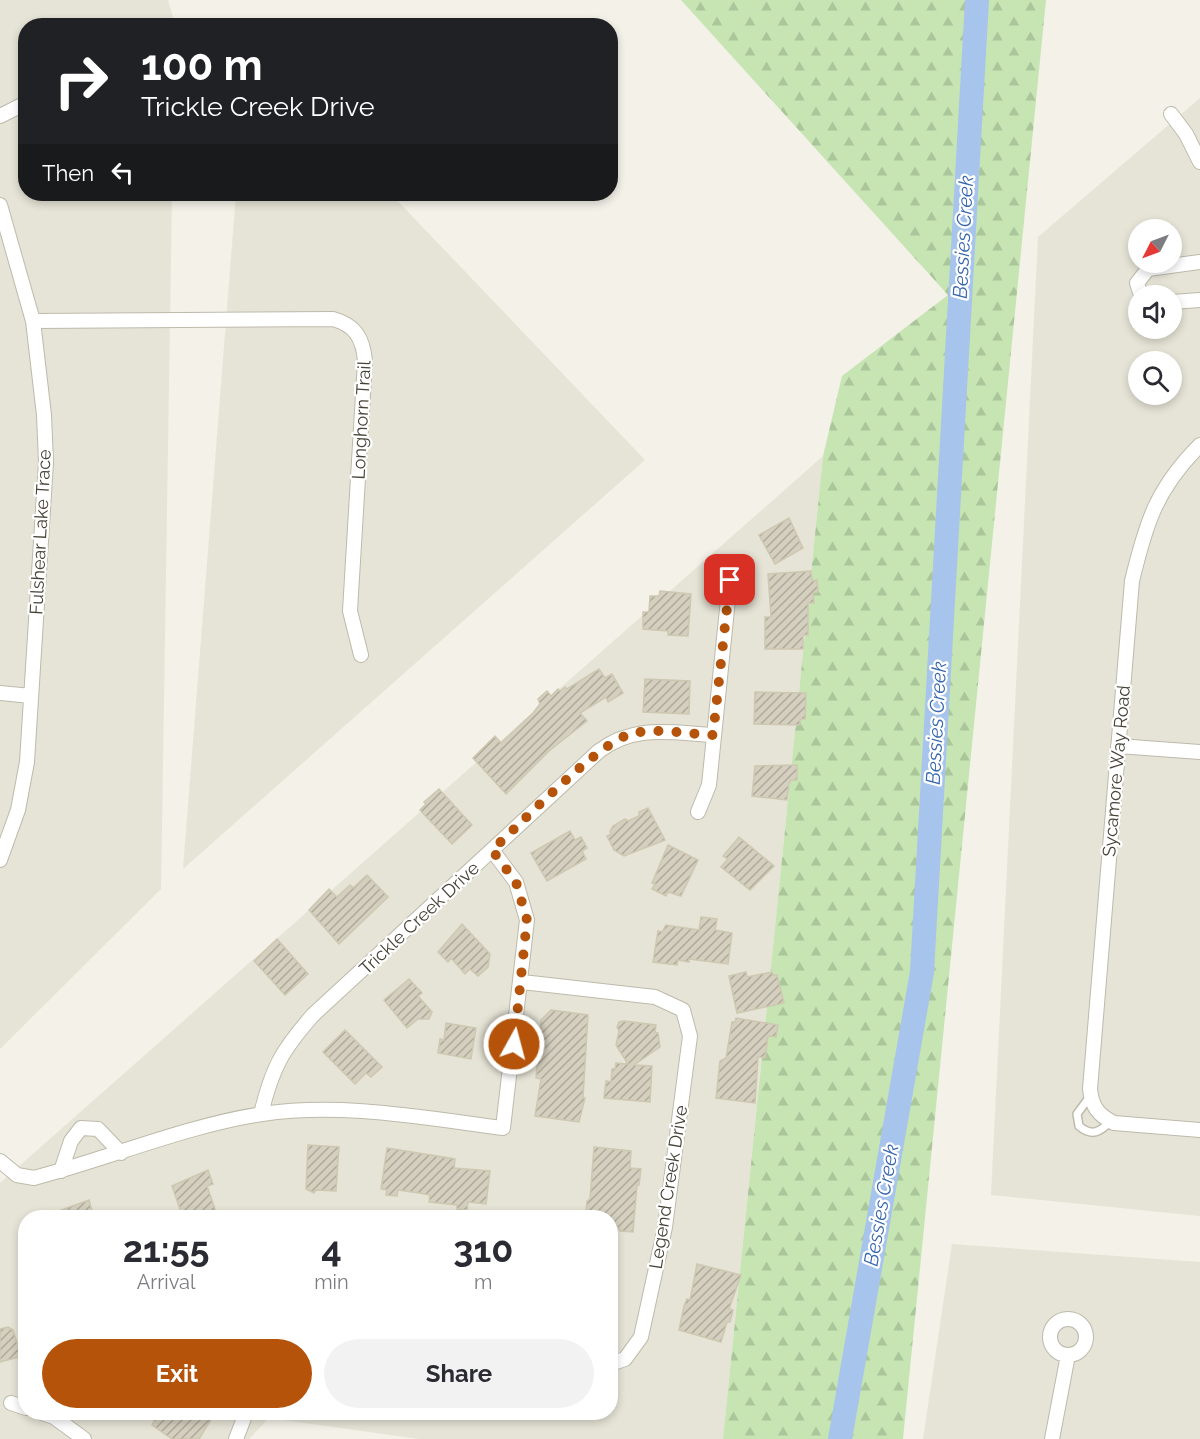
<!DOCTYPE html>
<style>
:root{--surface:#fff;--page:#f2f2f3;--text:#2b2b33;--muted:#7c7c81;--accent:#b45309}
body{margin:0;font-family:Raleway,sans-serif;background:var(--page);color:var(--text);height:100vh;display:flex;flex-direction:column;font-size:22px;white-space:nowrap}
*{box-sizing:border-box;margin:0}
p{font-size:20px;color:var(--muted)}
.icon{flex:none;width:33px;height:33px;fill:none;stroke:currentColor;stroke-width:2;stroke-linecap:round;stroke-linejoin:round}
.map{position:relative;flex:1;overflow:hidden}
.drawer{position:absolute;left:18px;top:1210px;width:600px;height:210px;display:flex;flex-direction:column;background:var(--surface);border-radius:24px;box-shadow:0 3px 9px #0003}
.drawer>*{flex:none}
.banner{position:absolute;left:18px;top:18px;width:600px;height:183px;border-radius:24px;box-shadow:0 3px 9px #0003;background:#202124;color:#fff;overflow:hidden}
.needle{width:39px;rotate:228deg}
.buttons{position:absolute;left:1128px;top:219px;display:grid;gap:12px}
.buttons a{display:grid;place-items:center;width:54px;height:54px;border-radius:50%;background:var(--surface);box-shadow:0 3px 9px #0003;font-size:30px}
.pin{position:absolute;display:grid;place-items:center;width:51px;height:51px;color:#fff;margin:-26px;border-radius:12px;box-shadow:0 3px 9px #0006}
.me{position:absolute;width:66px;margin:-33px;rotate:7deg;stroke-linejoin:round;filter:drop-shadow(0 0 4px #0008)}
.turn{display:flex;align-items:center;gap:21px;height:126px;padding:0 24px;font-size:27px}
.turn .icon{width:78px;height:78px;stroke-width:2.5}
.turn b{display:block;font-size:42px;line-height:51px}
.then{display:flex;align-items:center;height:57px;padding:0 24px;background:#0003;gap:12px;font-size:22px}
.eta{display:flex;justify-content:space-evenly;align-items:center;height:102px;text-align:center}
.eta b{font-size:36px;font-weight:700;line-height:42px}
.action{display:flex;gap:12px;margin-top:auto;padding:12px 24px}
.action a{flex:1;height:69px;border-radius:36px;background:var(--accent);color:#fff;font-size:24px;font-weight:700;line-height:69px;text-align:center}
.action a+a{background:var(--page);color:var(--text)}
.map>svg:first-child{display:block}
</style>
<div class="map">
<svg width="1200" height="1439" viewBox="0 0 1200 1439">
<defs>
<pattern id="forest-firs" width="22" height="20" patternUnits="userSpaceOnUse" patternTransform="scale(1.5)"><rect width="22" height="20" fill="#c6e5b3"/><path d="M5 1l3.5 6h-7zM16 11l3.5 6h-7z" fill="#abc69b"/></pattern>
<pattern id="building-hatch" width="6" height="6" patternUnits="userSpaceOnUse" patternTransform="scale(1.5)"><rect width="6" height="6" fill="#d4cfbe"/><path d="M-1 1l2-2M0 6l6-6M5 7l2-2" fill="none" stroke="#aeaa9b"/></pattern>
</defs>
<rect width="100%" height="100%" fill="#f3f1e8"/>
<path fill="#e6e4d6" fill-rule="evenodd" d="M0,0h168l7,24 -149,2v168h146l-11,695 -161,160z
M1200,98v1118l-209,-21 47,-958zM1138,230h34v32h-34zM1138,296h34v32h-34zM1138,362h34v32h-34z
M236,194h155l254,266 -462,409z
M823,456l-100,983h-304l-150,-21 -20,21h-249v-256zM26,1218h584v195h-584z
M952,1244l248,18v177h-277z"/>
<path fill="url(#forest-firs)" d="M681,0h365l-143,1439h-180l100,-983 19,-80 106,-81z"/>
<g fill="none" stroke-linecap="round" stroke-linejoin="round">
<path stroke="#a7c4ec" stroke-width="24" d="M840,1439l82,-467 55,-972"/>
</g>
<path fill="url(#building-hatch)" stroke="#cec8b1" stroke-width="1.5" d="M789,518l14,30 -28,16 -16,-29z
M811,571l1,10 5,-1 1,12 -5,1 1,10h-6v32h-5v14h-38v-32h6l-3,-43z
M660,591l31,3 -3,42 -20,-1v-4l-25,-2v-17h6l1,-16h9z
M599,669l6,9 7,-4 11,19 -15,9 -2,-5 -26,16 7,8 -38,30 -43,43 -33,-36 22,-22 6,7 32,-30 7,-9 -2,-5 9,-8 4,5 7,-7 2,2 5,-4 2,2z
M645,679l45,2 -1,33 -46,-2z
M755,692l51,1 -1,26h-5v6l-46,-1z
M797,765v15h-6l-2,4 -2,16 -35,-4 3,-30z
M439,789l33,36 -20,19 -32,-34 6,-6 -2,-2z
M648,808l17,32 -41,16 -10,-6 -7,-14 4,-2 -1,-3 3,-5 12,-7 3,2 11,-5v-4z
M570,831l5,9 6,-3 6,11 -5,3 4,8 -39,22 -16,-28z
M739,837l35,29 -24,24 -29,-23 7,-8 -5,-3z
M668,845l30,15 -17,36 -13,-4 -2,4 -14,-7 3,-5 -3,-1z
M367,875l21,22 -49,47 -30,-34 20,-21 8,8 13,-12 3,3z
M701,917l16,2 -2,11 17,3 -4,31 -39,-5v3l-11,-2 -1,5 -24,-3 5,-31 4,1 4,-7 33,5z
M462,924l28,30 -2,13 -10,9 -8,-7 -5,5 -14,-16 -3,4 -10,-10z
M277,939l31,35 -23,21 -31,-34z
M746,972l1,5 25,-5 1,3h4l7,28 -47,10 -8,-37z
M409,979l13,14 -4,3 14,16 -3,7h-11l-11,9 -23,-28z
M551,1010l37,5 -5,83h2l-6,24 -44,-6 6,-37 -5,-1 5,-58z
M736,1018l42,7 -2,12 -8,-1 -3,22 -7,-1 -3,46 -39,-5 4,-37 6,-3 6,-36h3z
M624,1021l32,4 -1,7 3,1 2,14 -26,18 18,1 -2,36 -46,-4 2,-17 5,1 1,-13h3l1,-6 12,1 -12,-19 3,-14 -2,-4 2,-5z
M446,1023l30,5 -5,31 -33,-6 2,-14 4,1z
M345,1030l37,37 -11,10 -5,-4 -11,11 -32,-32z
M308,1145l31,2 -3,44 -20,-1 -2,3 -8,-4z
M594,1147l37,4 -1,17 11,1 -2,16h-2l-4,47 -13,-1 -3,-5h-7v-8h-20l1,-6h-5l1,-11 3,-2z
M387,1148l68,11 -1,9 36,3 -4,33 -18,-2 -1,8 -10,-1v-4l-28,-3 1,-7 -11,-2 -21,-3 -1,6 -11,-1 1,-5 -6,-1z
M208,1170l5,14 -6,2 8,23 -2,4 -10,3 -20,2 -11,-32z
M89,1200l5,18h-52v-1z
M697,1264l44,11 -12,34 4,1 -3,12h-3l-6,20 -42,-12 5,-24 3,-7 3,1z
M8,1327l5,3 4,13 2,-1 4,14 -23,6v-33z
M158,1413h57l-16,26h-27l-20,-14z"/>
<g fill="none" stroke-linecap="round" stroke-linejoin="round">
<defs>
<path id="service" d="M1091,1095l-14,19 2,12c13,11 21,6 32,-5"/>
<path id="minor" d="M1171,114l15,20 14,28
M0,116l26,-13
M0,205l33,116 11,94 2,47 -19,300 -9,48 -18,50
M1141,296l-4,-13 11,-14 52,-7
M1172,302l28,-2
M33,321l300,-2c22,6 30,19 32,42l-15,250 11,44
M1200,445c-44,44 -54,78 -68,136l-42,508c2,18 8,26 24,34l86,7
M0,693l31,3
M1118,746l82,6
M698,812l11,-27 21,-205
M522,982l133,15 28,13 7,26 -25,191 -24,110 -16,22 -15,5
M261,1114c11,-46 21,-64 52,-99l286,-264c36,-27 72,-18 114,-16
M0,1161l17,14 17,3c76,-20 151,-52 228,-64 80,-12 162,4 241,14l24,-208 -11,-38 -24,-32
M61,1171l10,-30 10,-13 17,1 23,24
M1050 1337a18 18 0 1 1 36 0a18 18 0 1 1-36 0Z
M11,1403l15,5
M42,1413l12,4 30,22
M236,1439l10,-26
M1052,1439l16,-84"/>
</defs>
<use href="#service" stroke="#bebaab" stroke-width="10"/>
<use href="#minor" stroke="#bebaab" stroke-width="16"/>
<use href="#service" stroke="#fff" stroke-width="7"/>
<use href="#minor" stroke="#fff" stroke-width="14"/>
</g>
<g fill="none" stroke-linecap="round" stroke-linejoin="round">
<path stroke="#b45309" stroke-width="10" stroke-dasharray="0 18" d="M514,1044l13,-124 -11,-38 -24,-32c30,-27 108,-110 142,-117 25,-5 54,1 79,2l17,-155"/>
</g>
<g text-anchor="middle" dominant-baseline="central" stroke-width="4.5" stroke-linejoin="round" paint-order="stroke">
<g font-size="18" fill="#464237" stroke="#fff">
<text transform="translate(361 420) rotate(-87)">Longhorn Trail</text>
<text transform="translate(40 532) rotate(-87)">Fulshear Lake Trace</text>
<text transform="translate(1116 771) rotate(-85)">Sycamore Way Road</text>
<text transform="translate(419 918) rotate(-43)">Trickle Creek Drive</text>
<text transform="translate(668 1187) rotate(-81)">Legend Creek Drive</text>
</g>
<g font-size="20" font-style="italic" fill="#3666ac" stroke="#fff">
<text transform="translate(963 237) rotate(-87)">Bessies Creek</text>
<text transform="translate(936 723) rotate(-87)">Bessies Creek</text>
<text transform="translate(881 1205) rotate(-80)">Bessies Creek</text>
</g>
</g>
</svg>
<div class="buttons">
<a><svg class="needle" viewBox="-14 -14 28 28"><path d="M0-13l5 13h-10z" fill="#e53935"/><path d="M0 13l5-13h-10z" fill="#7c7c81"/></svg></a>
<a><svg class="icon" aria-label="sound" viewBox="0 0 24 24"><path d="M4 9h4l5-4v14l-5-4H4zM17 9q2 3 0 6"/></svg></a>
<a><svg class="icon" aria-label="search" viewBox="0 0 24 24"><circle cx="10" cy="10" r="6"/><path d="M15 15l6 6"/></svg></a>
</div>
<div class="pin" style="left:730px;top:580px;background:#d93025"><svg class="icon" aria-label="arrive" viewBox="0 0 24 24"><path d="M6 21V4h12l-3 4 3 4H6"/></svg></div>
<svg class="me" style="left:514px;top:1044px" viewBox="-20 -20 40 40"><circle r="17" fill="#b45309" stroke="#fff" stroke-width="3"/><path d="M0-11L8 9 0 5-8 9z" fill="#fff"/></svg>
<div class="banner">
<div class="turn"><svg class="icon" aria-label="right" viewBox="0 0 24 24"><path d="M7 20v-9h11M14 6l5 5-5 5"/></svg><div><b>100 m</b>Trickle Creek Drive</div></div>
<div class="then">Then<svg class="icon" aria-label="left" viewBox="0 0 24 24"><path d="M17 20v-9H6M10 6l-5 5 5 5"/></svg></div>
</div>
<section class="drawer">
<div class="eta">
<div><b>21:55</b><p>Arrival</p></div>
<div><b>4</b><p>min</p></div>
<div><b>310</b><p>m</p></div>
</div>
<div class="action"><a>Exit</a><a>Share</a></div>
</section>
</div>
